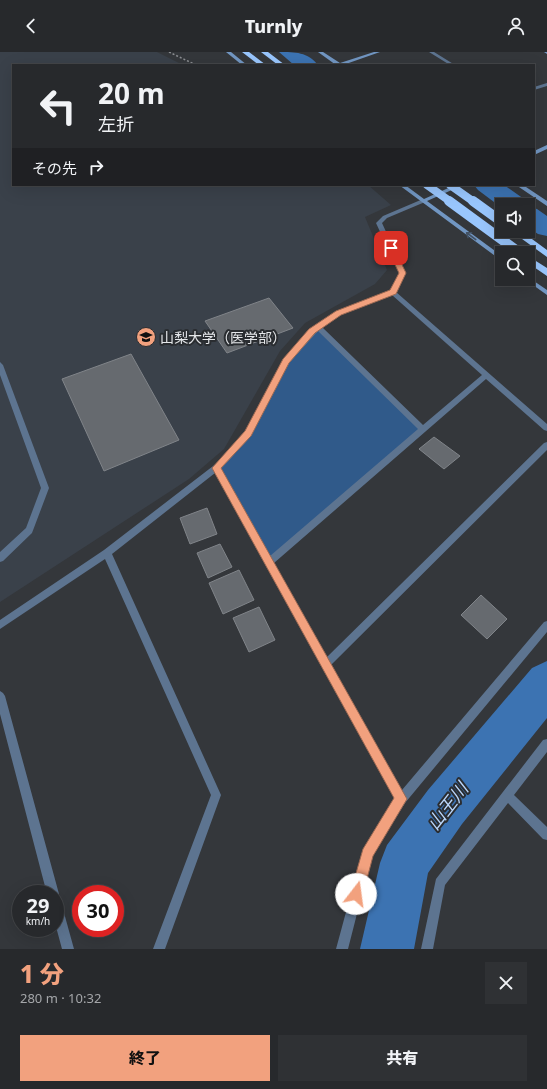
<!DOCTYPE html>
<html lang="ja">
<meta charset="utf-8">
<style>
:root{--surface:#27292c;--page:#2f3134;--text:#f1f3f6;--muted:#a4a6a9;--line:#434548;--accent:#f2a17e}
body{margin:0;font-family:"Noto Sans","Noto Sans JP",sans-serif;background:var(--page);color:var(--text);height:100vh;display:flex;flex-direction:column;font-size:15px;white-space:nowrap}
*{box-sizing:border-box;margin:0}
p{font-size:13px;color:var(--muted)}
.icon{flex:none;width:22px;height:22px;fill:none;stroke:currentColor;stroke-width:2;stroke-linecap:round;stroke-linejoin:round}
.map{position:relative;height:897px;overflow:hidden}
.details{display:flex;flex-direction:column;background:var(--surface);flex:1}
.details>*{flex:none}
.top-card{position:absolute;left:12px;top:12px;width:523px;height:122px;border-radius:0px;box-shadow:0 4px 16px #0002,0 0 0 1px var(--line);background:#27292c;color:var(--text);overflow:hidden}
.controls{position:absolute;left:495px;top:146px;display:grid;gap:8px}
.controls a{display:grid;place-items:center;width:40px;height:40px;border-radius:0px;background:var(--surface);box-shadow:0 4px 16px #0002,0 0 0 1px var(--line);font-size:20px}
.speed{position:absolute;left:12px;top:833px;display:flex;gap:8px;font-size:20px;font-weight:700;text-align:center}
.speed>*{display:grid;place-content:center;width:52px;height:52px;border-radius:50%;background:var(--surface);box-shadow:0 4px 16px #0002,0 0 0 1px var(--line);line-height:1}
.speed small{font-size:10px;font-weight:400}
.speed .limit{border:6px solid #d22;background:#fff;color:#111}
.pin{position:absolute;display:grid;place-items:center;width:34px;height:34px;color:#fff;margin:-17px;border-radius:8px;box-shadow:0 2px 6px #0006}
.me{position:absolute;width:44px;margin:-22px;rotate:15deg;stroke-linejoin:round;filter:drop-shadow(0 0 3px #0008)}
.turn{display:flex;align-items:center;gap:14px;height:84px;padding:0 20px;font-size:18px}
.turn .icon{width:52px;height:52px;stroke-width:2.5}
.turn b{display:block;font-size:28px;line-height:34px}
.then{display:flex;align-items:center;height:38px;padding:0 20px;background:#0003;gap:8px;font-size:15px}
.round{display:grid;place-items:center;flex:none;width:42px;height:42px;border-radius:0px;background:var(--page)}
.head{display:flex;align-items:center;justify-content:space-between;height:68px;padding:0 20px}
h1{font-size:24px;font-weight:800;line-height:30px;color:var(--accent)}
.button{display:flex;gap:8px;margin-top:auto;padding:8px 20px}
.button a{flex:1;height:46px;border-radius:0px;background:var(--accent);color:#111;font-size:16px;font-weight:800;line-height:46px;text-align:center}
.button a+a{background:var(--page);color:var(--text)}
header{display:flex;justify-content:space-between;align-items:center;height:52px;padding:0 20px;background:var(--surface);font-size:18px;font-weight:800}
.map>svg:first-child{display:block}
</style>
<header><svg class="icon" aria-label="back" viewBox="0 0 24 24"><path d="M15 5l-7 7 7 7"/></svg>Turnly<svg class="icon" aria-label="person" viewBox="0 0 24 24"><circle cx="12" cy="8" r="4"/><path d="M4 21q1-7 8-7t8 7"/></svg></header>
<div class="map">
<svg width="547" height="897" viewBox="0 0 547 897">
<rect width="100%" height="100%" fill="#34373b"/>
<path fill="#3a414a" d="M0,0h157l26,13h-170v120h355l23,20 -26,12 22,53 -12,14 -70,39 -25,28 -56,98 -35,30 -189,123z"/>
<path fill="#305a8a" d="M318,275l105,103 -154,132 -53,-94 32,-34 38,-73z"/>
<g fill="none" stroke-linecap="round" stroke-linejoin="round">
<path fill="#3c73b2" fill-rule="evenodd" d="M279,0c16,0 29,0 39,13h-24z
M474,133h30l20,14 4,6h-26v3l-24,-18z
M528,155l9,2 10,7v20l-9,-2 -10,-7z
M547,609v57l-85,106 -34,49 -14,76h-54l20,-86 7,-18 41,-55 104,-122z"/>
</g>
<path fill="#666a6f" stroke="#808489" d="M269,246l24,30 -66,25 -22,-32z
M131,302l48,86 -75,31 -42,-92z
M434,385l26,19 -16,13 -25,-20z
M207,456l10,26 -27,10 -10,-26z
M220,492l12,23 -24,11 -11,-25z
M239,518l15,30 -31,14 -14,-31z
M481,543l26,24 -20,20 -26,-24z
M259,555l16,33 -26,12 -16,-34z"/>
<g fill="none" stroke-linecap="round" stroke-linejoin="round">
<path stroke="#8d8f93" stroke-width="1.5" stroke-dasharray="2 2" stroke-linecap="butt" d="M169,0l27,13"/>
<path fill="#5d7490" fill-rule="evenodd" d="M0,310l3,3 46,123 -17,45 -29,28 -3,1v-10l26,-24 15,-40 -41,-113z"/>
<path fill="#5d7490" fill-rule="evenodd" d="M429,0h5l21,13h-5z
M547,31v3l-13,4v-3z
M423,147l3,2 -1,1 -38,16 -5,5 23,50 -9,19 151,132v7l-3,-1 -58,-51 -212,184 53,94 217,-214 3,-1v8l-216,215 71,125 142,-168 3,-1v11l-142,171 -33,52 -24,94h-12l26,-96 33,-54 -180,-326 -103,81 109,241 -56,154h-12l58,-154 -106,-236 -105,70v-9l104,-70 113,-87 28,-31 39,-73 26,-30 27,-18 54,-20 8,-18 -23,-50 7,-7zM392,243l90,80 -59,50 -101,-98 19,-12zM318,279l100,98 -148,127 -49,-87 30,-33 38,-73z
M0,639l3,2 2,3 54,198 -2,3 4,5 13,47h-12l-7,-26v-29h-8l-47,-180z
M547,687v13l-33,43 33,32v13l-4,-1 -35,-36 -63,82 -12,64h-12l15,-70 107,-139z"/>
<path fill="#7196c2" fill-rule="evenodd" d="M226,0h5l16,13h-5z
M318,0h5l17,11 34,-11h6l-37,13h-7z
M544,0h3v2z
M547,93v4l-13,6v-4z
M399,133h6l19,14 31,-14h8l-36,16 75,55v5z
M516,133h7l24,16v5z
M528,225l19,13v5l-21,-15 -1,-1h3z"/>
<path fill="#99c6fd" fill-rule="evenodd" d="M242,0h7l17,13h-7z
M261,0h7l17,13h-7z
M511,179h10l26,19v7z
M528,204l19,12v8l-19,-13z"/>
<path stroke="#99c6fd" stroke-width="8" d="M427,133l24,17
M450,133l24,17"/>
<path stroke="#99c6fd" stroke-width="10" d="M449,149l71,52
M473,149l29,21"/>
</g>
<defs><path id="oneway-shaft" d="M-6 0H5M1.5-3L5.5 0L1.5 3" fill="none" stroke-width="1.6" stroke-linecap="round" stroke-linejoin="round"/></defs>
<use stroke="#435264" href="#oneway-shaft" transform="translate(471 184) rotate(-143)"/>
<path fill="#f2a17e" stroke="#9d6952" d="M388,194h5l13,27 -10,21 -55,21 -26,18 -26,30 -38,73 -30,32 186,331 -34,57 -10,38 -2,5 -5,2 -4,-2 -2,-5 13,-45 31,-51 -182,-330 33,-37 38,-72 26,-30 27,-18 54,-21 9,-17 -12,-25z"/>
<defs>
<symbol id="university-disc" viewBox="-11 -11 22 22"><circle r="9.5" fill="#f2a17e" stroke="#2a2d31"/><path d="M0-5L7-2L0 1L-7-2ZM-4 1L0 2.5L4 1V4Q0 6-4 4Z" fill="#111"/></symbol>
</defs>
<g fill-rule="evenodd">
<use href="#university-disc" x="135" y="274" width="22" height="22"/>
</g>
<g text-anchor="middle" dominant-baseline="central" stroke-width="4" stroke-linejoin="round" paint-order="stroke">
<g font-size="14" fill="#e5e7ea" stroke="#2a2d31" text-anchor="start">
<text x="160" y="285">山梨大学（医学部）</text>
</g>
<g font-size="18" font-style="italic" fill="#bbd7fb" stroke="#2a2d31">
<text transform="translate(447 754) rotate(-52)">山王川</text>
</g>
</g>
</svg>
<div class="controls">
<a><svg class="icon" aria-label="sound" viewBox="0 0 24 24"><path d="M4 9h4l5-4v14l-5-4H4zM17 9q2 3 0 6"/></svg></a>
<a><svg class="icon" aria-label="search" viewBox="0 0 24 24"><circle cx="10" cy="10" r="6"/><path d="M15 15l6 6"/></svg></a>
</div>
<div class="speed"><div>29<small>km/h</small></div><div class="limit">30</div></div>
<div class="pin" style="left:391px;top:196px;background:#d93025"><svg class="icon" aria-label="arrive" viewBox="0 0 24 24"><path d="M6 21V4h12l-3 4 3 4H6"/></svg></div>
<svg class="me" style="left:356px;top:842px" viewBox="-20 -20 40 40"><circle r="19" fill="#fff"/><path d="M0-13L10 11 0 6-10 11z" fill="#f2a17e"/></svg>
<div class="top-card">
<div class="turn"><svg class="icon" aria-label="left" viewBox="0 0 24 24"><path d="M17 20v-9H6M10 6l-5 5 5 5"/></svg><div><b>20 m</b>左折</div></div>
<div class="then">その先<svg class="icon" aria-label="right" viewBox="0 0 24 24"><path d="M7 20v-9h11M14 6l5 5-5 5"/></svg></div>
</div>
</div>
<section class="details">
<div class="head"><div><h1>1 分</h1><p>280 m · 10:32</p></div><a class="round"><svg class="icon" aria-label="close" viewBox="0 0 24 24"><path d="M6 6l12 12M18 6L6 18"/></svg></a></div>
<div class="button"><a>終了</a><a>共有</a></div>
</section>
